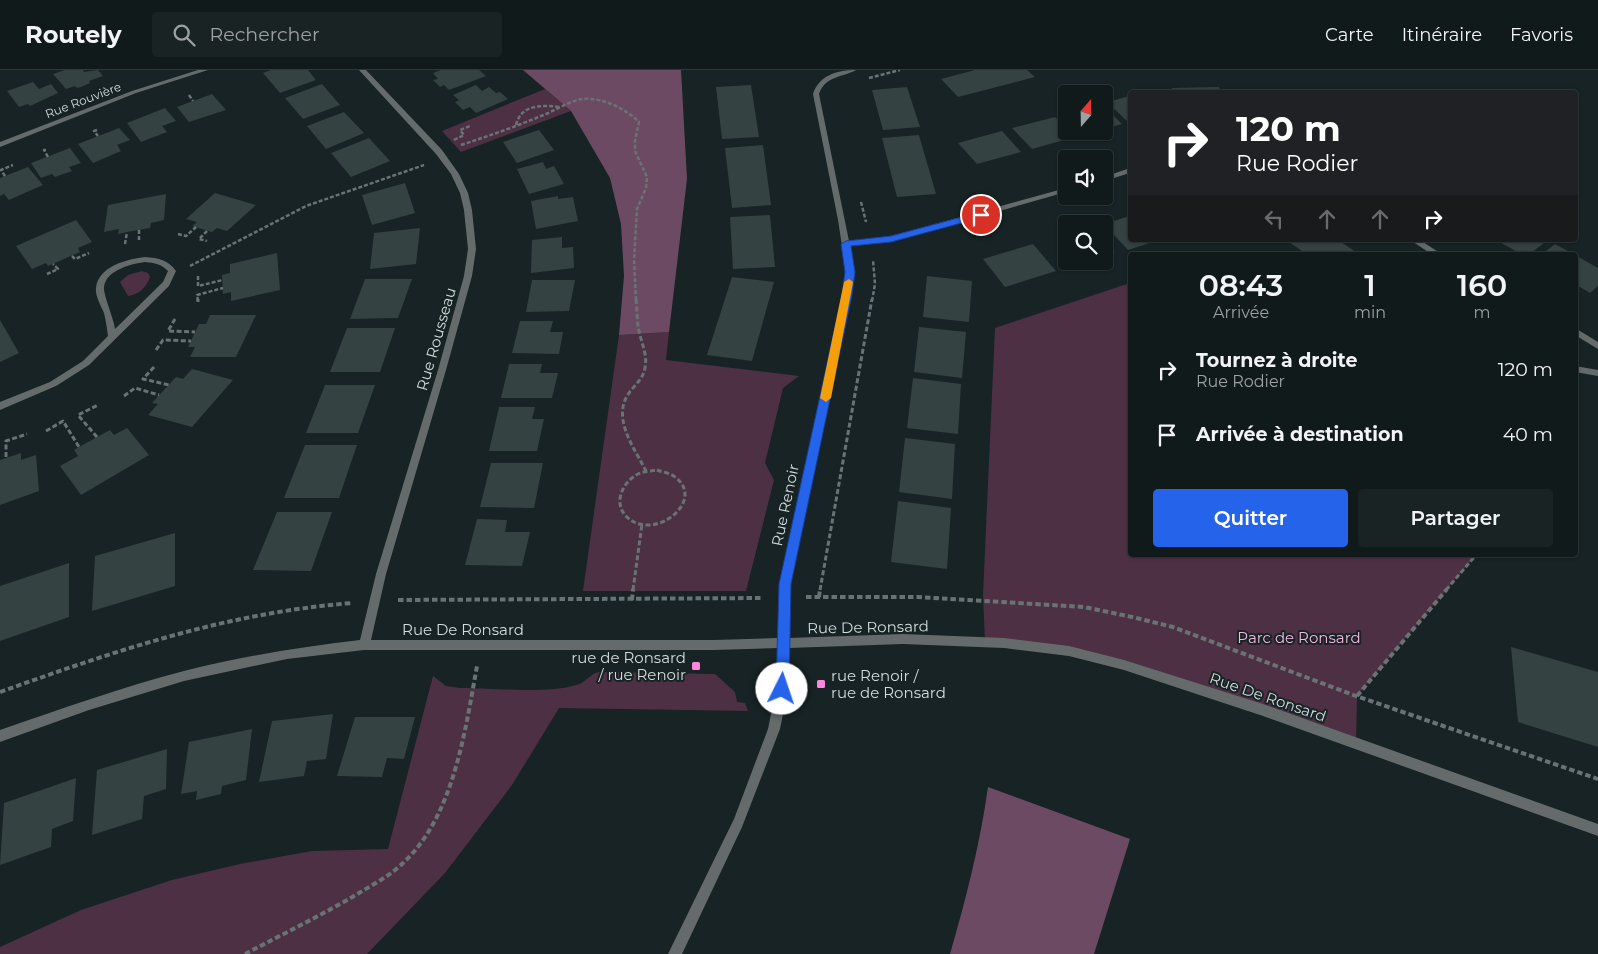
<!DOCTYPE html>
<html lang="fr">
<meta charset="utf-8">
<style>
:root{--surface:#111a1b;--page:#1a2324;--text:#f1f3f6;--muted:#9ca1a3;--line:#30383a;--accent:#2563eb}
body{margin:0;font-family:Montserrat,sans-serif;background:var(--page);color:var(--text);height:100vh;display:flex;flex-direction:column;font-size:19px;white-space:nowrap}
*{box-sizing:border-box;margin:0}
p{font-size:16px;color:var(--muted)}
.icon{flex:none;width:28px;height:28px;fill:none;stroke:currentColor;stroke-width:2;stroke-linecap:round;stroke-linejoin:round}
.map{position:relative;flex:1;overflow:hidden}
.panel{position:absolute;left:1128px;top:182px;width:450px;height:305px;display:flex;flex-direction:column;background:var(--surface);border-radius:5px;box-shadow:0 1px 4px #0004,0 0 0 1px var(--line)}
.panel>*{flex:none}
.banner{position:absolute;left:1128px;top:20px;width:450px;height:152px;border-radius:5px;box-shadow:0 1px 4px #0004,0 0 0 1px var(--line);background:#202124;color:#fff;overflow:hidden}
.needle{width:32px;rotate:20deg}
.tools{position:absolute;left:1058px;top:15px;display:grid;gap:10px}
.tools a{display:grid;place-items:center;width:55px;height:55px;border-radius:5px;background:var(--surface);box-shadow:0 1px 4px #0004,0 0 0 1px var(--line);font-size:25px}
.pin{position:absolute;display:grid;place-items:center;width:42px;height:42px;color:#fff;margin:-21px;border:2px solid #fff;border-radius:50%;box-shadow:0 1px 5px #0007}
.me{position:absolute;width:55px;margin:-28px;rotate:4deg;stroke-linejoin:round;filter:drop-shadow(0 0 4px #0008)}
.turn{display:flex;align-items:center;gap:18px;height:105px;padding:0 25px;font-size:22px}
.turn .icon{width:65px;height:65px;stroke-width:2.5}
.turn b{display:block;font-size:35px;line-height:42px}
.lanes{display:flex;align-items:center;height:48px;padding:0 25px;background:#0003;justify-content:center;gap:25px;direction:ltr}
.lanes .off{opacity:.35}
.eta{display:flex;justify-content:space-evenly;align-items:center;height:85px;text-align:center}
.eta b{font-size:30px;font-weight:600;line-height:35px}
.button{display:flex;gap:10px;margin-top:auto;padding:10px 25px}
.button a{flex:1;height:58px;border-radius:5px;background:var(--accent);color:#fff;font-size:20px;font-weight:600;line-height:58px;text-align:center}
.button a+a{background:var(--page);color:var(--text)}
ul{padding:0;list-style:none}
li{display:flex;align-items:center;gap:15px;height:65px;padding:0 25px}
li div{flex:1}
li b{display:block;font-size:19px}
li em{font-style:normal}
header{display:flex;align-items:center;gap:30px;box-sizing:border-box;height:70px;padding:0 25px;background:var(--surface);border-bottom:1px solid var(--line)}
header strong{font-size:24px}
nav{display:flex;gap:28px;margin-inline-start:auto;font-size:18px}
.search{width:350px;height:45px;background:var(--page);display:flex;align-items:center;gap:12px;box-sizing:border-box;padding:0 18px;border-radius:5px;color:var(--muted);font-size:19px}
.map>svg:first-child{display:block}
</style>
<header>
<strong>Routely</strong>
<div class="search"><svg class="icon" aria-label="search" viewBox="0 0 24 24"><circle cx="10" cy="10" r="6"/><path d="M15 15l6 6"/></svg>Rechercher</div>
<nav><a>Carte</a><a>Itinéraire</a><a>Favoris</a></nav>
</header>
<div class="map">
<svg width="1598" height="884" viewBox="0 0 1598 884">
<rect width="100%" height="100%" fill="#172324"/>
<path fill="#4e3045" d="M545,19l26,22 -110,41 -19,-21z
M142,201l6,2 2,4c-3,10 -12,18 -22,19l-8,-14 8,-7z
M1130,213v272h346l-119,141 -1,47 -232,-78 -139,-23 -2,-47 12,-267z
M669,262l-3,28 133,16 -16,12 -18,75 9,17 -28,111h-163l36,-256z
M599,602l116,2 20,18 2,10 8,1 3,8 -189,-3 -47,77 -67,88 -78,81h-367v-7l81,-37 91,-30 68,-16 72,-13 76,-2 45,-173 13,10 14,2c31,0 88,6 116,-3 9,-2 14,-11 23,-13z"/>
<path fill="#6d4a63" d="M523,0h158l6,109 -18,153 -50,3 5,-59 -3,-52 -11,-46 -39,-67z
M988,717l142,52 -36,115h-144c16,-55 30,-110 38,-167z"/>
<path fill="#354242" d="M65,0h18l1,2 14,-2 5,6 -14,5 1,2 -9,4 -4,1 -2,-2 -9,3 -13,-15z
M271,0h37l8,10 -36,13 -17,-20z
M441,0h38l7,6 -37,14 -5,-5 -4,2 -7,-7 5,-1 -5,-6z
M975,0h52l8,7 -77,20 -17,-18z
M33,12l6,7 12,-5 7,9 -28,13 -2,-2 -9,3 -12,-16z
M322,14l18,21 -37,14 -18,-21z
M476,15l6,6 7,-4 7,6 4,-1 8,7 -32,14 -6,-6 -7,3 -8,-8 4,-2 -6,-5z
M751,15l8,52 -37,2 -6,-52z
M907,17l13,40 -37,3 -11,-40z
M1219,17l2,5h-47l-2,-4z
M212,24l14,16 -37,12 -12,-15z
M1130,26v25l-2,1 -21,-20z
M1104,36l18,18 -18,5z
M165,38l11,13 -14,5 5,6 -26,10 -14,-19z
M344,42l20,21 -38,16 -19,-23z
M1055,47l11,12v2h3l6,6 -43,12 -20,-21z
M119,58l11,12 -13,5 4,6 -28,12 -15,-19z
M539,60l15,20 -37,13 -14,-21z
M1002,61l19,21 -44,12 -19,-21z
M919,65l17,59 -39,3 -15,-59z
M369,68l21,23 -39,16 -20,-24z
M763,75l8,60 -39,3 -7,-60z
M70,78l11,15 -12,4 3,4 -17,6 -3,-3 -11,4 -10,-15z
M543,92l3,7 8,-3 10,18 -35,10 -12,-25z
M28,97l15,18 -34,15 -5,-6 -4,2v-18z
M405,113l10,30 -43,12 -10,-30z
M215,123l41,12 -29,26 -10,-3 -5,4 -20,-6 5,-4 -11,-3z
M166,124l-2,26 -13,3 -1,5 -23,4 -9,2 1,-5 -15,3 4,-27z
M558,126v3l15,-2 5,24 -42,8 -5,-28z
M770,145l5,52 -42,2 -3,-52z
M1130,146v24h29l-31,10 -24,-26z
M76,150l16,22 -14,6 2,4 -32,14 -2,-3 -14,6 -16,-23z
M420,158l-4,36 -46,5 4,-36z
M562,167v11l11,-1 1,21 -43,5 1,-33z
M1286,170h52l18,12 -4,3h-44z
M1496,170h52l-20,15h-5z
M1104,171l11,12 -11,3z
M1033,174l23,27 -51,16 -22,-28z
M1555,174l20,11h-34z
M277,183l3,37 -49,11v-9l-8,2 -1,-19 8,-2v-9z
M1575,185l23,13v18l-8,7 -15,-9z
M927,206l45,5 -3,41 -46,-5z
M732,207l42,5 -22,79 -45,-6z
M365,209h47l-14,39 -48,1z
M532,210h43l-6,31 -43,1z
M210,245h46l-20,42h-46l5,-10h-7l11,-23h7z
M0,250l19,33 -19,9z
M520,251h33l-3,11h13l-4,22 -47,-1z
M919,257l47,5 -4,46 -48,-6z
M347,258h48l-15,44h-50z
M509,294h33l-2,9h18l-6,25h-51z
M192,299l41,11 -41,47 -44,-12 10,-11 -6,-1 24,-26 7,2z
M913,308l48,6 -3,50 -51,-6z
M325,315h50l-17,48h-52z
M499,337h36l-3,12h12l-7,32h-48z
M127,358l22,27 -68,40 -21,-29 18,-10 -4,-6 5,-3 31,-17 4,5z
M905,368l50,6 -3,55 -53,-7z
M305,375h52l-18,53h-55z
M21,383v7l15,-5 3,36 -39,14v-45z
M491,393h52l-9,45 -54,-1z
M898,431l53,7 -4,61 -56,-7z
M277,442h55l-21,59 -58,-1z
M477,449l30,1 -2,12h25l-8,34 -57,-1z
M175,463v53l-83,25 3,-55z
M69,493v54l-69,24v-55z
M1511,577l87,25v75l-80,-25z
M333,644l-7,45 -19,2 -3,15 -45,6 13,-61z
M355,647h60l-11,42 -17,-1 -5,19 -45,-1z
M252,659l-6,51 -24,6 -1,8 -25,6 1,-9 -16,3 8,-52z
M167,679l-1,40 -22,7 -2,23 -50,16 5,-65z
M76,708l-3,43 -21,8 -1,18 -51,18 4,-62z"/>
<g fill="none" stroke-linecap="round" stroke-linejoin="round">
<path stroke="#697374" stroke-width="2.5" stroke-dasharray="4 2" stroke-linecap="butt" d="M869,8l31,-8
M189,25l4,6
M516,55c5,-21 26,-20 44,-18
M97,60l-3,1 4,5
M454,70l10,-5 -4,-5 10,-4
M461,75c27,-9 54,-18 80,-29 14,-5 27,-15 42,-17 19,-2 43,10 56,23l-4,18v11l12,26 -1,11 -9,21 -3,51 2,41
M46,80h-2l4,7
M5,106l-4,-6 12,-5
M861,132l5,20
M139,160v11
M207,161l-8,8 8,2
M178,164l8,2 10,-9
M125,174l2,-12
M72,186l3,3 14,-6
M190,196l116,-60 118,-41
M47,204l11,-5 -5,-5
M198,206v10l25,-6
M198,231l-1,-6 26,-7
M872,231l3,-17 -2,-24"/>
<path stroke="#697374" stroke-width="3" stroke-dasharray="5 2.5" stroke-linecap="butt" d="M198,229v3
M636,229c1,9 1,19 2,27 2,14 10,28 7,42 -2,12 -12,18 -18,28 -14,25 8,53 19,75
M175,249l-7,12 27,1
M156,280l7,-10 28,1
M154,297l-11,12 26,6
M124,326l11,-8 24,7
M46,361l17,-10 16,26
M97,367l-19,-22 20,-10
M6,387v-16l21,-7
M657,400c5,2 13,3 18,7 33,24 -24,68 -50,38 -12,-14 -1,-34 13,-41 6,-3 13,-3 19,-4z
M633,520l9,-66
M820,520l52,-291
M1446,520l30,-35"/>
<path stroke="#697374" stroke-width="4" stroke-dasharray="5.5 3" stroke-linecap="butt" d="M806,527h112l166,10 48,10 41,10 183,69 242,83
M819,527l1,-8
M398,530l364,-2
M632,530l1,-11
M0,622c118,-42 226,-79 352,-89
M1357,626l90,-107
M245,884c38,-20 77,-39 114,-61 15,-9 32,-18 44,-30 51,-47 62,-132 74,-197"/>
<path fill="#656b6b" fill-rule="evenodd" d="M198,0h10l-72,23 -136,54v-5l132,-51z
M359,0h7l76,80 17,24 9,19 4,17 4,39 -4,27 -26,94 -60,204 -15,66h343l64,-2 2,-53 48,-215 18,-98 -8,-52 -25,-126c6,-19 25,-24 43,-24 -14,8 -30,5 -37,24l30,147 42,-5 175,-48v4l-175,50 -41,4 4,26 -18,98 -46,215 -1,53 114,-4 101,4 65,8 55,14 139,44 335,120v12l-335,-120 -139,-46 -55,-14 -65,-8 -101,-4 -114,4 -1,41 -8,40 -38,98 -60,127h-14l66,-135 34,-90 8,-40 2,-41 -64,2h-350l-77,9 -103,22 -95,29 -89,32v-12c61,-21 122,-43 184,-59 58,-15 117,-24 176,-31l16,-66 62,-204 26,-94 4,-27 -4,-39 -4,-17 -9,-19 -15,-20z
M1130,98v5l-26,8v-4z
M1410,170h10l23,15h-10z
M145,187c14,1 23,3 31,14l-7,15 -80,79 -33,21 -56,24v-8l50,-20 33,-21 25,-25c-1,-7 -2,-15 -4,-23 -3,-7 -9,-17 -8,-25 2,-22 32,-29 49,-31zM145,192c10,1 16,2 23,9l-5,11 -48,47c-1,-10 -12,-35 -11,-42 2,-17 27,-23 41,-25z
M1575,258l23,14v7l-23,-14z
M1575,296l23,4v6l-23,-4z"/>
</g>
<path fill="#2563eb" stroke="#184099" d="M981,142l4,3 -1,2 -93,25 -40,4 4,26 -3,23 -61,289 -2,105 -2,4 -5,2 -4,-2 -2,-4 3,-105 63,-289 3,-23 -4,-28 5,-3 45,-5z"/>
<path fill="#f59e0b" d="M849,209l4,3 -22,116 -5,4 -6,-4 24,-116z"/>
<g fill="#ff85df" stroke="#172324" stroke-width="2">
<rect x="691" y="591" width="10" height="10" rx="2.5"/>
<rect x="816" y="609" width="10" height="10" rx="2.5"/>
</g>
<g text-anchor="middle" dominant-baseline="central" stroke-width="4" stroke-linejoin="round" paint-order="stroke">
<g font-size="12" fill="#d3dbdb" stroke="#172324">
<text transform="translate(83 30) rotate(-21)">Rue Rouvière</text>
</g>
<g font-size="15" fill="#d3dbdb" stroke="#172324">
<text transform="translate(436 269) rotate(-74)">Rue Rousseau</text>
<text transform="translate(785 435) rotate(-78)">Rue Renoir</text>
<text transform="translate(868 557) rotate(-1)">Rue De Ronsard</text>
<text x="463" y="559">Rue De Ronsard</text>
<text transform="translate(1268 627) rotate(19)">Rue De Ronsard</text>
</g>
<g font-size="15" fill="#f6b8e3" stroke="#172324">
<text x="1299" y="567">Parc de Ronsard</text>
</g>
<g font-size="15" fill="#d3dbdb" stroke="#172324" text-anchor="end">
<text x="686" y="587">rue de Ronsard<tspan x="686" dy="17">/ rue Renoir</tspan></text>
<text x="831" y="605" text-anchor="start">rue Renoir /<tspan x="831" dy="17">rue de Ronsard</tspan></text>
</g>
</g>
</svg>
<div class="tools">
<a><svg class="needle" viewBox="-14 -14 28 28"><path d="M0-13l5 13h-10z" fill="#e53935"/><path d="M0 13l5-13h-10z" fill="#9ca1a3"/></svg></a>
<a><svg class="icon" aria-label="sound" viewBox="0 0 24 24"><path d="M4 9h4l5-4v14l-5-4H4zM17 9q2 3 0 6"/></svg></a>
<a><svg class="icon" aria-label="search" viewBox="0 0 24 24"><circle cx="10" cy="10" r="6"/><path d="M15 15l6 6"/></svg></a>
</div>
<div class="pin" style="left:981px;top:145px;background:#d93025"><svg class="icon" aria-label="arrive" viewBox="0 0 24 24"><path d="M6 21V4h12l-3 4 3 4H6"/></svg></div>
<svg class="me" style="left:782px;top:619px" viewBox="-20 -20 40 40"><circle r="19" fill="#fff"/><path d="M0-13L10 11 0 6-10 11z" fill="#2563eb"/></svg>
<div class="banner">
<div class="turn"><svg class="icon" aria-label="right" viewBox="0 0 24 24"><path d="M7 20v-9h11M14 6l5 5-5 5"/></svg><div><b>120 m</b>Rue Rodier</div></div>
<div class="lanes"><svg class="icon off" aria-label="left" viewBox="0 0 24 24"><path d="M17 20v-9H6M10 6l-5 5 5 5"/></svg><svg class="icon off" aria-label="ahead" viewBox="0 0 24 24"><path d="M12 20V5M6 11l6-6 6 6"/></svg><svg class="icon off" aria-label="ahead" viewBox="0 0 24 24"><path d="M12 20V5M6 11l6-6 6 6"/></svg><svg class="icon" aria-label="right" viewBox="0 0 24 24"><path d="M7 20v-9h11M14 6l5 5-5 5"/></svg></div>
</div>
<section class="panel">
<div class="eta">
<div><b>08:43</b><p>Arrivée</p></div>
<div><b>1</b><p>min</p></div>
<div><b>160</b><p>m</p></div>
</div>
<ul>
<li><svg class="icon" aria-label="right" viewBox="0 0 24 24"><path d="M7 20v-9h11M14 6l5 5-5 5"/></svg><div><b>Tournez à droite</b><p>Rue Rodier</p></div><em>120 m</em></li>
<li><svg class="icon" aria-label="arrive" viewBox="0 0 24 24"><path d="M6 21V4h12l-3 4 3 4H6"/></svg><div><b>Arrivée à destination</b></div><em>40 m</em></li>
</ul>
<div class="button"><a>Quitter</a><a>Partager</a></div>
</section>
</div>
